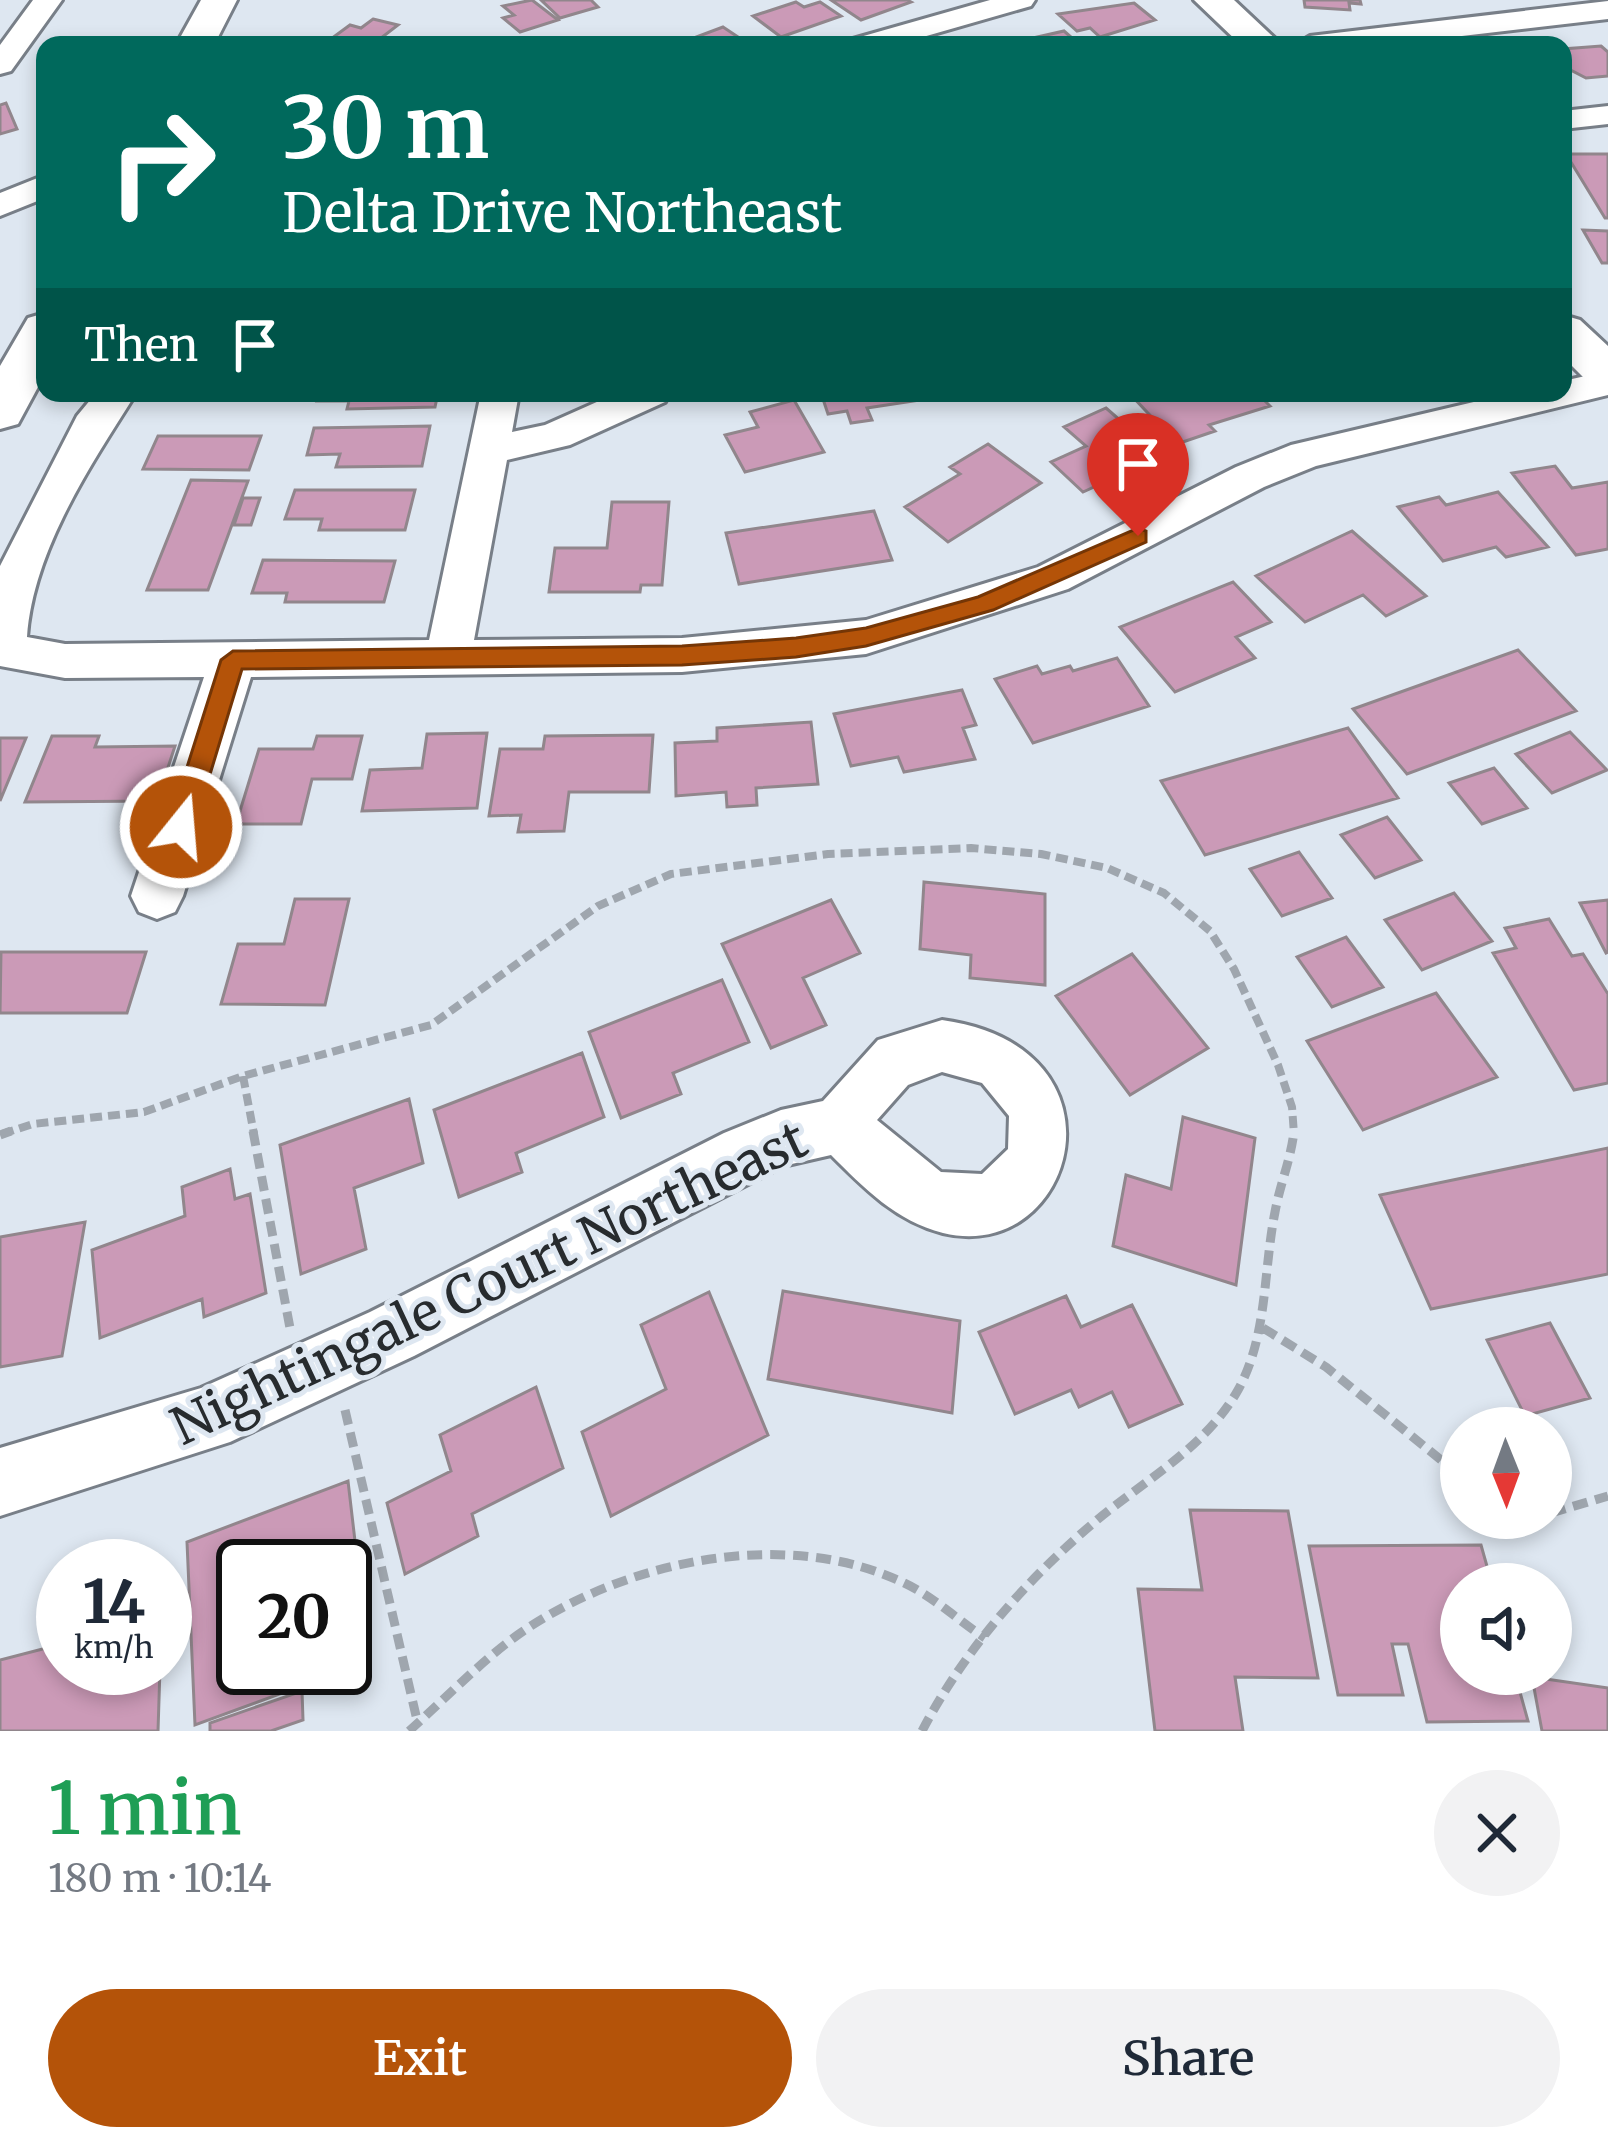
<!DOCTYPE html>
<meta charset="utf-8">
<style>
:root{--surface:#fff;--page:#f2f2f3;--text:#1f2937;--muted:#747a83;--accent:#b45309}
body{margin:0;font-family:Merriweather,serif;background:var(--page);color:var(--text);height:100vh;display:flex;flex-direction:column;font-size:45px;white-space:nowrap}
*{box-sizing:border-box;margin:0}
p{font-size:39px;color:var(--muted)}
.icon{flex:none;width:66px;height:66px;fill:none;stroke:currentColor;stroke-width:2;stroke-linecap:round;stroke-linejoin:round}
.map{position:relative;height:1731px;overflow:hidden}
.details{display:flex;flex-direction:column;background:var(--surface);flex:1}
.details>*{flex:none}
.guide{position:absolute;left:36px;top:36px;width:1536px;height:366px;border-radius:24px;box-shadow:0 6px 18px #0003;background:#00695c;color:#fff;overflow:hidden}
.needle{width:78px;rotate:179deg}
.controls{position:absolute;left:1440px;top:1407px;display:grid;gap:24px}
.controls a{display:grid;place-items:center;width:132px;height:132px;border-radius:50%;background:var(--surface);box-shadow:0 6px 18px #0003;font-size:60px}
.speed{position:absolute;left:36px;top:1539px;display:flex;gap:24px;font-size:60px;font-weight:700;text-align:center}
.speed>*{display:grid;place-content:center;width:156px;height:156px;border-radius:50%;background:var(--surface);box-shadow:0 6px 18px #0003;line-height:1}
.speed small{font-size:30px;font-weight:400}
.speed .limit{border:6px solid #111;border-radius:18px;background:#fff;color:#111}
.pin{position:absolute;display:grid;place-items:center;width:102px;height:102px;color:#fff;margin:-123px -51px;border-radius:50% 50% 50% 0;rotate:-45deg;box-shadow:0 0 12px #0007}
.pin .icon{rotate:45deg}
.me{position:absolute;width:132px;margin:-66px;rotate:17deg;stroke-linejoin:round;filter:drop-shadow(0 0 9px #0008)}
.turn{display:flex;align-items:center;gap:42px;height:252px;padding:0 48px;font-size:54px}
.turn .icon{width:156px;height:156px;stroke-width:2.5}
.turn b{display:block;font-size:84px;line-height:102px}
.then{display:flex;align-items:center;height:114px;padding:0 48px;background:#0003;gap:24px;font-size:45px}
.round{display:grid;place-items:center;flex:none;width:126px;height:126px;border-radius:63px;background:var(--page)}
.summary{display:flex;align-items:center;justify-content:space-between;height:204px;padding:0 48px}
h1{font-size:72px;font-weight:600;line-height:90px;color:#1e9e55}
.button{display:flex;gap:24px;margin-top:auto;padding:24px 48px}
.button a{flex:1;height:138px;border-radius:72px;background:var(--accent);color:#fff;font-size:48px;font-weight:600;line-height:138px;text-align:center}
.button a+a{background:var(--page);color:var(--text)}
.map>svg:first-child{display:block}
</style>
<div class="map">
<svg width="1608" height="1731" viewBox="0 0 1608 1731">
<rect width="100%" height="100%" fill="#dee7f1"/>
<path fill="#cb9ab7" stroke="#91868c" stroke-width="3" fill-rule="evenodd" d="M532,0l26,20 -38,12 -17,-14 11,-3 -11,-9z
M541,0h50l7,7 -38,11z
M831,0h76l4,2 -50,18z
M1304,0h56l1,4 -12,-1 1,7 -45,-3z
M796,2l8,5 16,-5 21,14 -60,21 -28,-21z
M1134,3l21,17 -55,17 -10,-9 -13,3 -19,-17z
M373,19l25,6 -26,20 -44,-4 22,-16 11,3z
M723,27l27,18h-54l-8,-5z
M1064,31l16,14h-78z
M1601,46l7,6v24l-22,2 -23,-12v-17z
M6,103l11,26 -17,5v-29z
M1566,154h42v64h-3z
M1583,230l25,1v32h-6z
M320,393h118l-3,14 -88,2 2,-8h-32z
M821,393h102l3,6 -59,9 5,12 -21,3 -4,-12 -19,3z
M1140,393h117l13,13 -61,19 6,6 -38,13 -45,-48z
M794,400l30,52 -79,20 -20,-37 33,-8 -8,-15z
M1106,408l55,48 -78,36 -32,-30 35,-16 -22,-19z
M430,426l-8,40 -86,1 4,-13 -33,1 7,-27z
M158,436h103l-12,34 -106,-1z
M988,444l53,39 -93,59 -43,-35 55,-33 -10,-7z
M1555,466l17,22 36,-6v67l-32,6 -64,-82z
M191,480l57,1 -40,109h-61z
M295,490h120l-10,40h-86l3,-11h-37z
M1498,492l50,55 -42,10 -10,-10 -53,14 -45,-54 41,-10 7,8z
M243,498h17l-9,27h-17z
M612,502h57l-7,83h-21l-1,7h-91l6,-44h52z
M874,511l18,49 -153,24 -13,-51z
M1352,531l74,65 -40,20 -23,-21 -58,27 -49,-46z
M263,560l132,1 -11,41h-99l2,-9h-35z
M1233,582l38,40 -35,15 19,21 -80,34 -55,-65z
M1518,650l58,61 -169,63 -54,-65z
M1117,658l32,48 -116,37 -38,-64 42,-13 5,8 28,-8 3,5z
M962,690l14,35 -13,3 12,31 -71,13 -6,-15 -47,9 -17,-52z
M811,722l7,62 -62,4 1,17 -30,2 -1,-15 -50,4 -1,-53 42,-2v-13z
M1348,728l50,70 -193,57 -44,-74z
M1570,732l37,38 -55,23 -36,-39z
M487,733l-10,75 -115,3 8,-41 52,-2 5,-34z
M653,735l-4,57h-80l-5,39 -46,1 3,-17 -32,1 11,-67h43l2,-13z
M52,736h47l-4,11 80,-1 -18,55 -132,1z
M317,736h45l-10,43h-40l-11,45h-65l23,-75h54z
M0,738h26l-26,63z
M1494,768l33,40 -45,16 -33,-41z
M1387,817l34,43 -46,18 -34,-43z
M1299,852l33,46 -50,18 -32,-47z
M924,882l121,12v91l-75,-7 1,-23 -51,-6z
M1454,893l38,48 -70,29 -37,-50z
M295,899h54l-24,106 -104,-1 17,-60h46z
M831,900l29,53 -57,25 23,47 -55,23 -49,-104z
M1608,900v52l-2,1 -26,-50z
M1549,919l23,37 11,-2 25,40v89l-34,7 -81,-137 23,-5 -11,-20z
M1346,937l37,50 -51,20 -35,-50z
M1,952h145l-19,61h-127z
M1132,954l76,94 -78,47 -74,-99z
M722,980l27,62 -76,31 8,21 -60,24 -32,-86z
M1436,993l61,84 -134,53 -56,-89z
M582,1053l22,64 -88,36 6,19 -63,25 -25,-87z
M409,1099l14,64 -69,25 12,61 -65,25 -21,-129z
M1183,1117l72,21 -19,147 -123,-39 13,-71 45,14z
M1608,1148v126l-177,35 -51,-114z
M230,1169l5,30 15,-5 16,99 -62,24 -2,-18 -102,39 -8,-88 93,-34 -3,-29z
M85,1222l-23,134 -62,11v-130z
M783,1291l177,30 -8,92 -184,-34z
M709,1292l59,143 -157,81 -29,-84 84,-43 -25,-64z
M1066,1296l15,31 51,-22 50,99 -53,23 -17,-35 -33,15 -8,-17 -56,24 -36,-82z
M1550,1323l40,75 -65,18 -38,-76z
M536,1387l27,81 -91,46 6,22 -73,38 -18,-71 64,-32 -11,-36z
M348,1481l21,180 -174,64 -8,-183zM243,1566h102v102h-102z
M1190,1510l98,1 30,167 -83,-1 8,54h-88l-17,-142 64,1z
M1481,1545l11,39h-31v90h54l13,47 -101,1 -19,-78h-16l11,51h-65l-29,-149z
M63,1585v83h97l-2,63h-158v-71l58,-15z
M1532,1677l76,11v43h-66z
M302,1691l1,29 -32,11h-61v-8z"/>
<g fill="none" stroke-linecap="round" stroke-linejoin="round">
<defs>
<path id="minor" d="M33,0h29l-51,71 -11,3v-29z
M990,0h45l-4,6 -136,39h-47l5,-6z
M1608,1v18l-223,26h-90l15,-9z
M1608,106v18l-45,5v-18z
M45,175v23l-45,18v-23z
M1608,371v24l-292,71 -52,21 -196,102 -202,65 -184,18 -431,5 -68,219 -8,16 -18,7 -18,-7 -8,-16 73,-219 -139,1 -65,-12v-100l77,-150 19,-23 39,2c-45,71 -102,156 -108,242l38,7 364,-4 52,-247h38l-7,39 33,-7 72,-32h53l-5,9 -95,43 -63,15 -33,180 208,-2 184,-18 172,-53 198,-100 55,-22 221,-52h51v-12z
M942,1020c195,27 133,245 1,213 -47,-12 -79,-45 -112,-78l-48,11 -369,190 -184,86 -230,74v-68l201,-60 169,-76 354,-179 57,-23 42,-9 55,-61zM942,1072l40,11 27,33 -1,33 -26,25 -41,-2 -64,-52 31,-35z"/>
<path id="major" d="M201,0h36l-23,45h-38z
M1194,0h40l48,45h-41z
M45,313v61l-27,50 -18,5v-63l28,-48z
M1563,315l17,5 28,26v44l-17,-5 -28,-28z"/>
</defs>
<use href="#minor" stroke="#787f88" stroke-width="6"/>
<use href="#major" stroke="#787f88" stroke-width="6"/>
<path stroke="#9fa6ae" stroke-width="8" stroke-dasharray="12 6" stroke-linecap="butt" d="M243,1076l11,58
M2,1134l31,-10 111,-12 99,-36 188,-51 167,-119 73,-32 157,-20 143,-6 70,6 66,14 57,25 46,38 24,38 44,96 14,42 2,27"/>
<path stroke="#9fa6ae" stroke-width="9" stroke-dasharray="15 8" stroke-linecap="butt" d="M253,1131l37,197
M0,1135l11,-4
M1263,1328l63,39 135,109
M345,1410l72,310
M1551,1513l57,-17
M409,1731c36,-32 71,-69 110,-97 103,-72 264,-108 383,-52 29,13 56,38 83,56
M922,1731c43,-82 104,-151 175,-211 48,-40 109,-73 141,-130 30,-55 25,-118 37,-178 5,-28 16,-53 19,-81"/>
<use href="#minor" fill="#fff" fill-rule="evenodd"/>
<use href="#major" fill="#fff" fill-rule="evenodd"/>
</g>
<path fill="#b45309" stroke="#753606" stroke-width="3" d="M1138,528l8,3v11l-153,68 -127,36 -70,11 -114,8 -440,4 -48,158 -13,11 -13,-11 53,-167 12,-9 449,-5 114,-8 70,-10 112,-31z"/>
<g text-anchor="middle" dominant-baseline="central" stroke-width="10" stroke-linejoin="round" paint-order="stroke">
<g font-size="51" fill="#272b2e" stroke="#dee7f1">
<text transform="translate(489 1283) rotate(-25)">Nightingale Court Northeast</text>
</g>
</g>
</svg>
<div class="controls">
<a><svg class="needle" viewBox="-14 -14 28 28"><path d="M0-13l5 13h-10z" fill="#e53935"/><path d="M0 13l5-13h-10z" fill="#747a83"/></svg></a>
<a><svg class="icon" aria-label="sound" viewBox="0 0 24 24"><path d="M4 9h4l5-4v14l-5-4H4zM17 9q2 3 0 6"/></svg></a>
</div>
<div class="speed"><div>14<small>km/h</small></div><div class="limit">20</div></div>
<div class="pin" style="left:1138px;top:536px;background:#d93025"><svg class="icon" aria-label="arrive" viewBox="0 0 24 24"><path d="M6 21V4h12l-3 4 3 4H6"/></svg></div>
<svg class="me" style="left:181px;top:827px" viewBox="-20 -20 40 40"><circle r="17" fill="#b45309" stroke="#fff" stroke-width="3"/><path d="M0-11L8 9 0 5-8 9z" fill="#fff"/></svg>
<div class="guide">
<div class="turn"><svg class="icon" aria-label="right" viewBox="0 0 24 24"><path d="M7 20v-9h11M14 6l5 5-5 5"/></svg><div><b>30 m</b>Delta Drive Northeast</div></div>
<div class="then">Then<svg class="icon" aria-label="arrive" viewBox="0 0 24 24"><path d="M6 21V4h12l-3 4 3 4H6"/></svg></div>
</div>
</div>
<section class="details">
<div class="summary"><div><h1>1 min</h1><p>180 m · 10:14</p></div><a class="round"><svg class="icon" aria-label="close" viewBox="0 0 24 24"><path d="M6 6l12 12M18 6L6 18"/></svg></a></div>
<div class="button"><a>Exit</a><a>Share</a></div>
</section>
